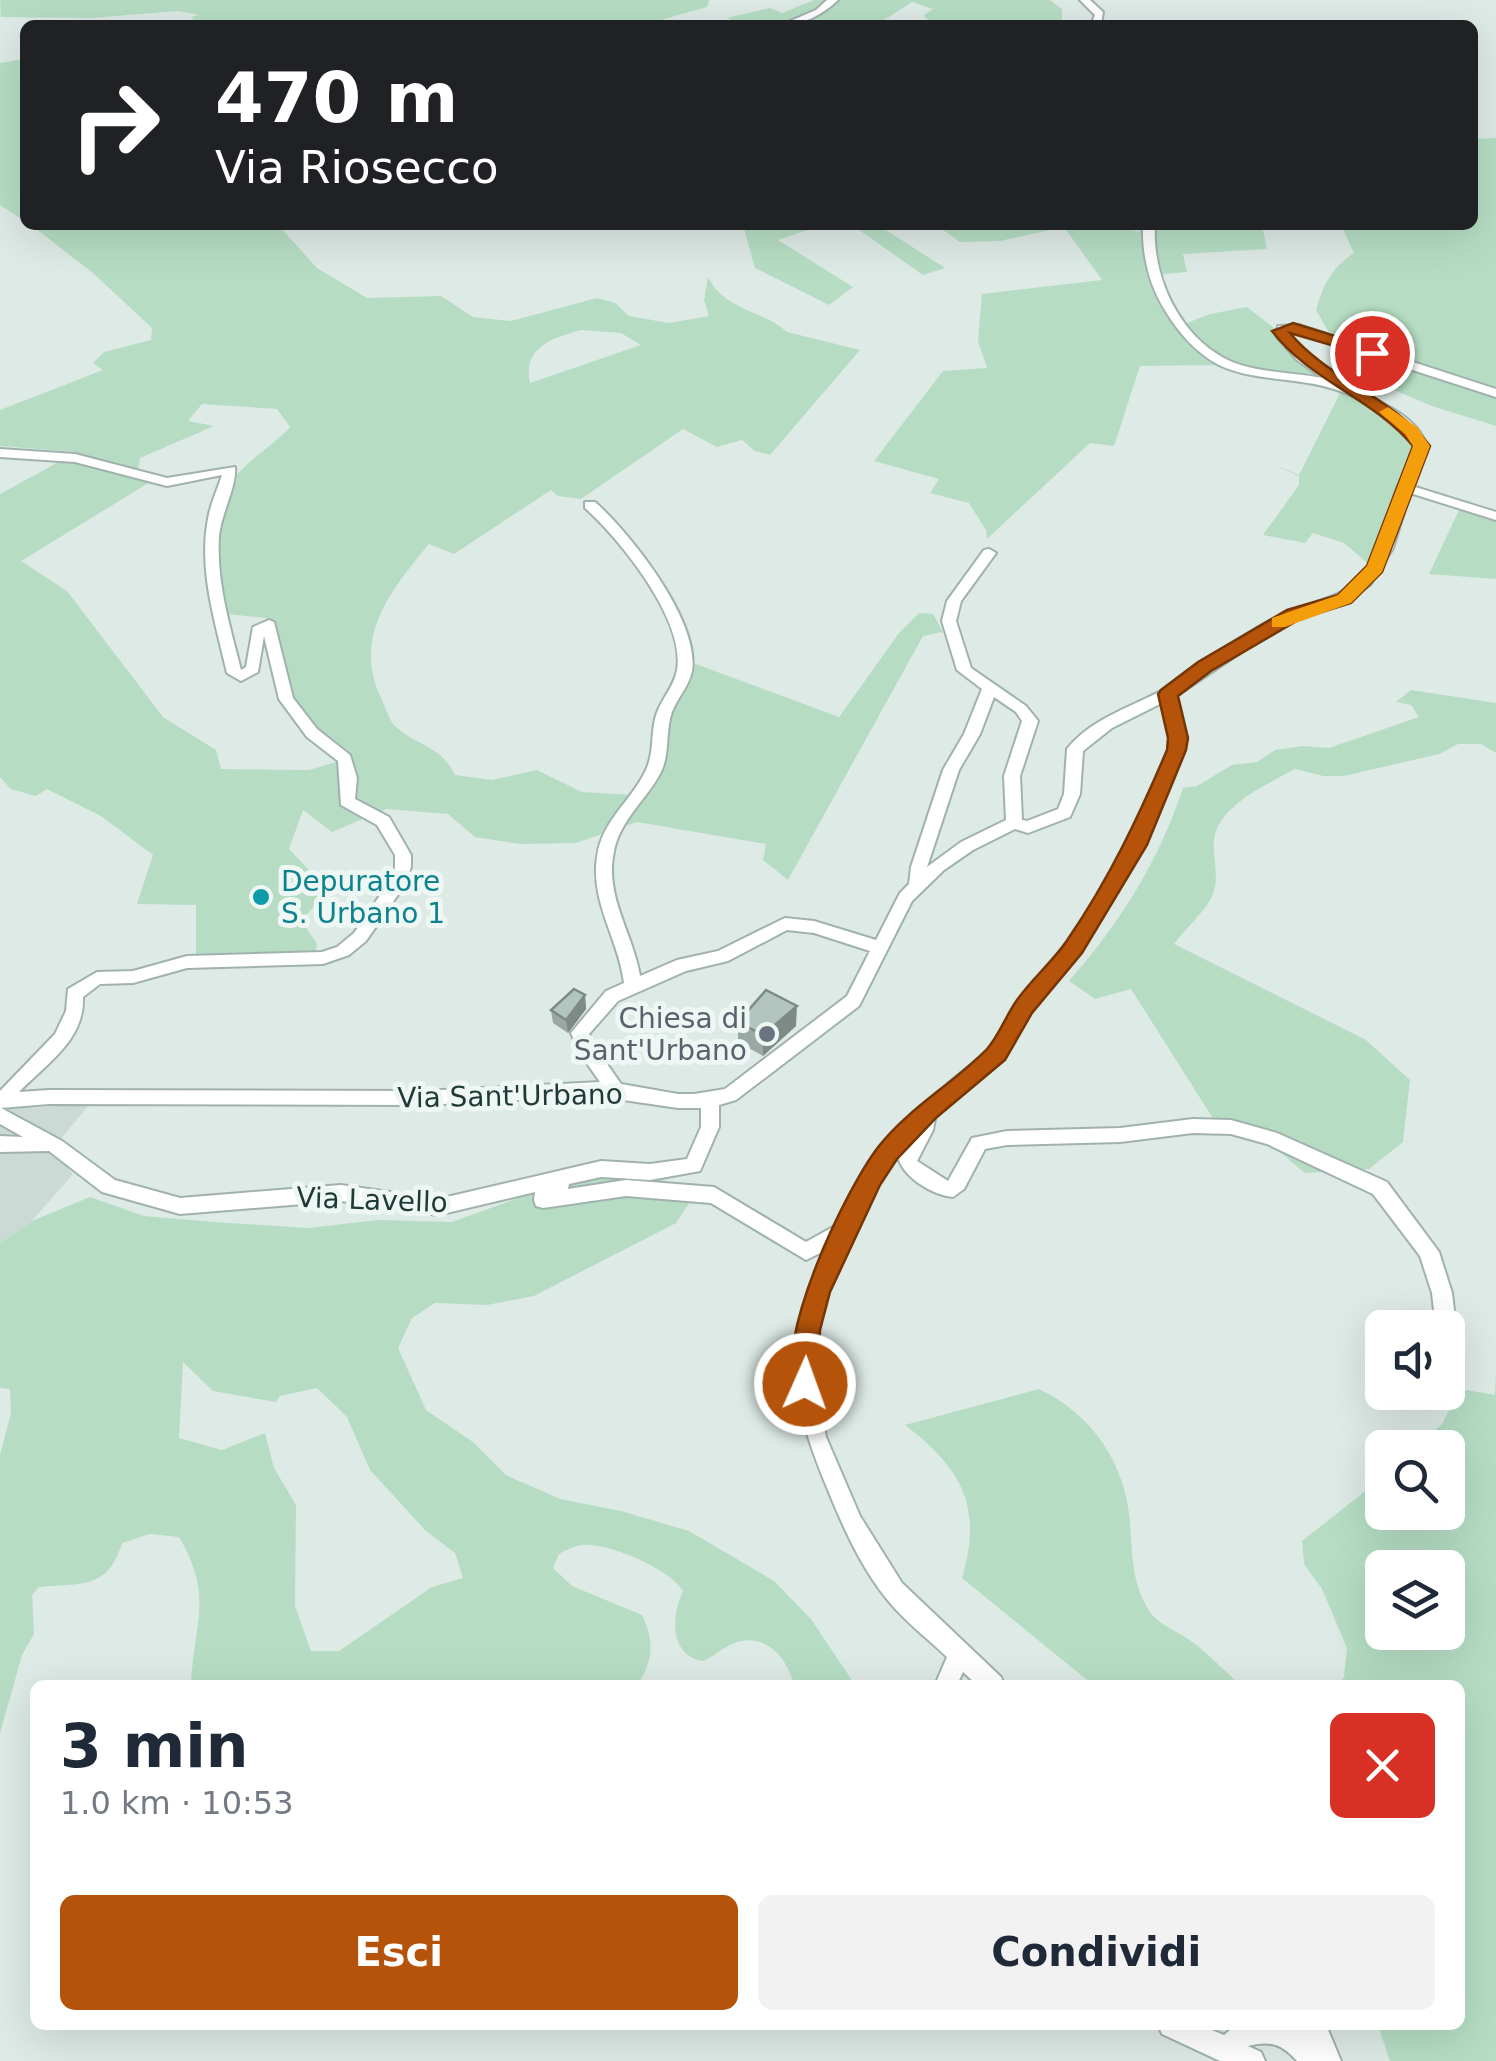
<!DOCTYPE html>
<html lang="it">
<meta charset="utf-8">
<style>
:root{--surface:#fff;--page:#f2f2f3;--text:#1f2937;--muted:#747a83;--accent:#b45309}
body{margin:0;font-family:"DejaVu Sans",sans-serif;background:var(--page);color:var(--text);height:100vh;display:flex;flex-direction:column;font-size:38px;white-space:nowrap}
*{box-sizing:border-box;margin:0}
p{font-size:32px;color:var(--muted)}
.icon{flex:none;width:55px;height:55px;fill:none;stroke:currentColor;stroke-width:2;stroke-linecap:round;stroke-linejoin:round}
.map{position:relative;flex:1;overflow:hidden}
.side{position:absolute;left:30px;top:1680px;width:1435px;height:350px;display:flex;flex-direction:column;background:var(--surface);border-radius:15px;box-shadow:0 10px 40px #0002}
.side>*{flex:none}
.guide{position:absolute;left:20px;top:20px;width:1458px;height:210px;border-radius:15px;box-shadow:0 10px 40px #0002;background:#202124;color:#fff;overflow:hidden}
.buttons{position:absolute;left:1365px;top:1310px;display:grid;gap:20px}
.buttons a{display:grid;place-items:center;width:100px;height:100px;border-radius:15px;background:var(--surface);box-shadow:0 10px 40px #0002;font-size:50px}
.pin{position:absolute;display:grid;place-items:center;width:85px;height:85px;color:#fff;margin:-42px;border:5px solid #fff;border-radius:50%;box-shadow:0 2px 10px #0007}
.me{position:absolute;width:110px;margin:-55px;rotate:2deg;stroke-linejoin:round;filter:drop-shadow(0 0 8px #0008)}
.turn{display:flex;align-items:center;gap:35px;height:210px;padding:0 30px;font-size:45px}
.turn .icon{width:130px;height:130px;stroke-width:2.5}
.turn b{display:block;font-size:70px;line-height:85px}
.round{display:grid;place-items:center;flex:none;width:105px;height:105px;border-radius:15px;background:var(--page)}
.summary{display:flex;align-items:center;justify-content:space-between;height:170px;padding:0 30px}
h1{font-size:60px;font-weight:700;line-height:75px}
.cta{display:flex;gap:20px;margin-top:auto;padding:20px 30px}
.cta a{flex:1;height:115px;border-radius:15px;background:var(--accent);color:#fff;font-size:40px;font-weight:700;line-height:115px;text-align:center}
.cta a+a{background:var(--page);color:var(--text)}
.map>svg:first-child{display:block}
</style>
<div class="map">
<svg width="1496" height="2061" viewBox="0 0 1496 2061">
<rect width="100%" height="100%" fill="#deeae6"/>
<path fill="#ccdad5" d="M90,1104l-39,46 22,24 -41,47 -32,22v-133z"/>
<path fill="#b6ddc4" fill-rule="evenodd" d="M0,0h709l-2,7 -43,12 -6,6h-465l4,-3 -6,-5 9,-2 -23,-4 -85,7 -91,-1z
M814,0h236l12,9v16h-136l4,-4 -7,-5 10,-7 -21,-7c-13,8 -29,21 -43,23 -19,3 -130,2 -142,-7l43,-10 12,5z
M25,59v162l-25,-16v-142z
M1496,138v288l-64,-20 -69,-29 -5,-8 7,-11 -3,-9 -34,-18 -12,-21c7,-24 15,-42 38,-57l-13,-28h131l1,-86z
M31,225h247l39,43 50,30 74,-2 32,21 38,4 86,-23 18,5 14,13 40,7 40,-7 -5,-16 4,-23c17,34 55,33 79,55l73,18 -90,105 -15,-4 -13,-11 -25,7 -34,-18 -102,70 -23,-3 -7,-6 -97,64 -25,-10c-38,46 -77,93 -48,154 4,8 8,22 14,28 21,20 47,20 60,49l37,5 45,-10 45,22 51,3c23,-29 27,-92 46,-131l14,-1 146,54 60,-84 20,-20 14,1 10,18 -20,4 -135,244 -25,-20 3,-16 -129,-22 -61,21 -56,1 -45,-7 -27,-23 -62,-5 -54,23 -29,-22 -14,39 35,37 -12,23 -11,11 16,24 -4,17 -117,3v-59l-59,-1 16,-49 -52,-39 -54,-27 -11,7 -25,-7 -11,-12v-283l77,-42 -77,-6v-36l103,-40 -10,-7 11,-11 47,-12 1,-12 -59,-55zM581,330l40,3 20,12 -111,38c-8,-36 23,-45 51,-53zM202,404l75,5 13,18c-17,19 -44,34 -58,54 -21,28 -10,96 -15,132l49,5 10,6c3,20 2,47 10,65 12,30 42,42 50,73l-27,8 -88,-1 -5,-19 -53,-33 -96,-126 -46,-30 126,-77 6,-6 -15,-7 2,-13 74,-32 -26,-5z
M743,225h79l-44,15 75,47 -24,18 -74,-37z
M852,225h26l67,43 -22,7z
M936,225h182l21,7 2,-7h121l5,24 -84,5 4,18 -32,3 32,48 23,-9 37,-7 98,76 -1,8 61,43 7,9v15l-18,34 -23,74 -27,-23 -31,-10 -8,10 -42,-8 36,-50v-9l-36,-16 36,15 42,-84 -13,-5 -114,-21 -74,1 -26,80 -24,-3 -103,96 -1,-9 -17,-27 -39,-10 9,-14 -65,-18 69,-90 44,-3 -9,-27 4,-47 120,-14 -38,-53 -64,14 -40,1z
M1459,510l37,12v57l-67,-5z
M1411,690l85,13v50l-15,-9h-23l-19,10 -95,22h-21l-28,-7c-27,15 -76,36 -81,70 -2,18 6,37 -1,55 -7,17 -28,35 -39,50l192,96 44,40 -7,62 -34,27 -64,4 -35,-29 -49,-13 -90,-142 -36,10 -26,-18c51,-58 90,-120 114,-193l14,-2 35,-21 25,-3 18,-12 27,-4 27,2 90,-31 -8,-12 -15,-3z
M582,1175l64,1 52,14 -22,33 -142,73 -47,9 -52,-2 -23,15 -14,30 28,62 47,32 33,33 54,24 61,12 68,20 85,50 37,38 44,66h-61c-7,-29 -32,-56 -64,-40 -10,5 -17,12 -27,16 -35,-6 -31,-46 -20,-70 -13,-22 -75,-49 -101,-46 -8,1 -16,5 -23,9l-6,14 19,18 70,29c13,27 11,44 -4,70h-447c3,-64 23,-88 -12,-148l-29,-3 -28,9c-14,47 -41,40 -83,44l-7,8 2,39 -12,21 -22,78v-278l11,-42 -1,-24 -10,-1v-145l32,-22 58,-24 54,19 70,6 94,6 70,-8 74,2zM183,1362l30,29 63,11 4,-6 37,-8 30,29 23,53 56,61 29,22 8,25 -31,9 -93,64h-28l-16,-45 1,-101 -22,-37 -9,-35 -43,17 -43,-12z
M1496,1370v691h-106l-12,-36h82v-340h-122l6,-8 3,-29 -25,-59 -18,-25 -2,-23 80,-63v34h66v-64l-32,-1 26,-23 18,-35 35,6zM1382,1568h66v64h-66z
M1039,1389c53,25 87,75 91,134 3,33 1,60 20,89 9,13 31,21 44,31 16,13 31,28 46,42h-147l-131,-107c21,-72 0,-109 -57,-153z"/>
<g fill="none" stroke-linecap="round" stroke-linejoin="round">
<defs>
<path id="minor" d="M827,0h11c-16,15 -35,25 -57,25l35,-15z
M1080,0h10l13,12 -2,13h-10l4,-10z
M1143,225h12c-3,53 25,113 75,136 28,12 62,11 92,17l-25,-18 -21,-24 2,-10 21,-1 197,64v8l-198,-64h-10c11,20 39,39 57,51 27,16 78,31 82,67l-15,35 84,26v8l-86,-27 -17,55 -23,37 -18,13 -70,27 -106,71 10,42 -1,12 -40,95 -64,106 -51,61 -27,46 -67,56 -3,16 -16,31 31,20 24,-43 35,-7 113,-3 73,-9 38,1 46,13 110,49 52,70 13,41 4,35 -3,6 -5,2v-8h-12l-4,-35 -12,-37 -47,-62 -106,-50 -36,-10 -38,-1 -73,9 -113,3 -22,4 -21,40 -11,8c-21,-2 -50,-20 -55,-40l3,-7 -23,34 -51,108 -9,38 -3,54 11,53 34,79 42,67 99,94 3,8h-27l-14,-13 -6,13h-22l12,-28c-20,-19 -44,-37 -61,-59 -25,-31 -43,-71 -58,-108 -40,-96 -46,-146 0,-241l-22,11 -95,-57 -85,-7 -83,12 -7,-2 -2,-6 1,-8 -97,23 -97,-14 -161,13 -78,-22 -53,-41 -49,1v-16l23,1 -23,-13v-33l55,-57 11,-23 2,-22 29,-17 36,-1 54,-15 135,-4 15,-5 17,-14 38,-55 3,-11v-12l-18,-30 -36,-20 -3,-44 -31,-24 -28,-38 -15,-63 -6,36 -17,9 -14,-8c-12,-52 -30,-106 -18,-159 3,-14 9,-26 13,-39l-55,11 -92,-24 -75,-5v-8l75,5 92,24 68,-11c2,19 -14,47 -16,69 -3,46 11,90 22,134l5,-3 7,-40 16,-7 5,2 19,76 24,31 33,26 7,23 -2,21 34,18 22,38v12l-5,16 -40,58 -17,14 -26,9 -136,4 -54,15 -33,1 -17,13c2,43 -37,67 -64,95l30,-2 373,1 178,-9 -21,-30 -8,-19 35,-42 18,-8c-5,-43 -34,-81 -27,-126 4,-35 34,-56 48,-85 9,-17 6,-36 10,-53 4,-18 19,-31 22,-49 9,-49 -57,-131 -92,-162v-6h10c35,31 105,119 97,169 -3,17 -19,31 -22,48 -4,18 -1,36 -9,53 -14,27 -41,48 -47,79 -10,45 19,82 26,125l37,-16 41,-9 67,-33 29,3 62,19 24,-47 9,-9 2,-17 32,-97 21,-36 18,-45 -25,-19 -15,-49 5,-20 37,-51 5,-1 7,4 -35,48 -5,20 15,47 55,38 12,15 -18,55 2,44 5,1 31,-12 6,-15 3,-45c25,-32 69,-43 103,-63 37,-23 70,-51 109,-70 26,-13 60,-16 82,-38 23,-24 25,-61 36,-90 6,-17 27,-35 10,-54 -24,-27 -64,-46 -99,-51 -29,-5 -62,-5 -89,-18 -23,-12 -40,-32 -53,-53 -17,-27 -24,-56 -23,-87zM994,697l22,15 6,9 -18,55 2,44 -45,22 -34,25 32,-97 21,-36zM1162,703l8,35 -1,12 -40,94 -60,99 -51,59 -27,46 -69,57 -41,42 -17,27 -24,49 -34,19 -92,-55 -88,-7 -58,9 1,-5 32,-7 49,3 50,-9 19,-44v-22l17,-5 123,-94 53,-105 32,-31 29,-20 42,-21 13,4 42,-16 10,-23 3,-43 29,-23zM787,930l27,3 56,18 -23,45 -122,93 -31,5h-16l-57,-10 -28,-40 -4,-10 29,-33 68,-30 42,-10zM596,1096l82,12h23v19l-14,32 -37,5 -49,-3 -163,38 -97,-14 -161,13 -65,-18 -53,-39 -61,-33 48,-4 373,1z
M1158,2025h42l24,10 12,-10h58l8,5 -2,-5h26l15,36h-44c-15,-17 -27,-21 -49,-15l13,6 4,9h-45l-58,-27z"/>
</defs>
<use href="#minor" stroke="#a1b2ae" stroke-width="4"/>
<use href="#minor" fill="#fff" fill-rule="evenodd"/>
</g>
<path fill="#9aa9a4" d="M585,995l1,14 -18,24 -15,-10 -2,-13z
M738,1022l58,4 -33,30 -25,-14z"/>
<path fill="#7d8a86" d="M585,995l1,14 -18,24 -2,-13z
M797,1006l-1,20 -33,30v-21z"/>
<path fill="#b3c5bf" stroke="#7d8a86" stroke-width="2.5" d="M574,989l11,6 -19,25 -15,-10z
M766,990l31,16 -34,29 -25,-13z"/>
<path fill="#b45309" stroke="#753606" stroke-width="2.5" d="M1293,323l84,26 2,4 -7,4 -82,-24c39,47 102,63 140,113l-48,126 -31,31 -51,16 -89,52 -33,25 10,42 -2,12 -39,95 -65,108 -50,60 -27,47 -68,57 -40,42 -17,26 -50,107 -10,38 -2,54 -4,9 -9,3 -9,-3c-24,-51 50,-205 83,-247 31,-39 74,-62 108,-97 11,-12 18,-31 28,-46 15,-23 38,-41 53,-64 41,-60 71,-123 99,-189l1,-12 -10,-44 3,-4 37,-28 89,-52 51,-15 29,-29 46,-120c-40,-48 -103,-65 -141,-115z"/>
<path fill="#f59e0b" d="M1388,407l29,20 13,19 -48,126 -31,31 -66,24h-13v-9l66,-23 29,-29 46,-120 -8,-12 -26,-22z"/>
<circle fill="#0f9aa8" stroke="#eef7f3" stroke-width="4" cx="261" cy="897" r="10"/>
<circle fill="#6b7280" stroke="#eef7f3" stroke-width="4" cx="767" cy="1034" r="10"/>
<g text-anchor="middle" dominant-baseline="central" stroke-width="10" stroke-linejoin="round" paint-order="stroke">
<g font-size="28" fill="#0d838f" stroke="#eef7f3" text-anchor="start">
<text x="281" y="881">Depuratore<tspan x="281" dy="32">S. Urbano 1</tspan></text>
</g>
<g font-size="28" fill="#5b616d" stroke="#eef7f3" text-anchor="end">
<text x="747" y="1018">Chiesa di<tspan x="747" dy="32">Sant'Urbano</tspan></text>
</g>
<g font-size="28" fill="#1f3a36" stroke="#eef7f3">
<text transform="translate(510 1096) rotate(-1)">Via Sant'Urbano</text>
<text transform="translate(372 1200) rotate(2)">Via Lavello</text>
</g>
</g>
</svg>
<div class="buttons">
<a><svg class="icon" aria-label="sound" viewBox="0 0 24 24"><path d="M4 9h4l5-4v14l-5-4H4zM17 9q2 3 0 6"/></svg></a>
<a><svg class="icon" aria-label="search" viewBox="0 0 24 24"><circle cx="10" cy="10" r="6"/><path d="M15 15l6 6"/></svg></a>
<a><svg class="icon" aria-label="layers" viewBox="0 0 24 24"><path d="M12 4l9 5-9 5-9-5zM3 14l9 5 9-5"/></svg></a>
</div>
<div class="pin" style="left:1372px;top:353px;background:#d93025"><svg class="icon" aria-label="arrive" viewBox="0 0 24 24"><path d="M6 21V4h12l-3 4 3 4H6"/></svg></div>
<svg class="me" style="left:805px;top:1384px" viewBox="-20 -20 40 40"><circle r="17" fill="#b45309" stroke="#fff" stroke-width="3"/><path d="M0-11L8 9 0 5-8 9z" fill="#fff"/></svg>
<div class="guide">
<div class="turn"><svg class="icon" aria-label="right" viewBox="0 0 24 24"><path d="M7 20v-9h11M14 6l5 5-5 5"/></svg><div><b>470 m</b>Via Riosecco</div></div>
</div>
<section class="side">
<div class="summary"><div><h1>3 min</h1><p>1.0 km · 10:53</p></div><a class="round" style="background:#d93025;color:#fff"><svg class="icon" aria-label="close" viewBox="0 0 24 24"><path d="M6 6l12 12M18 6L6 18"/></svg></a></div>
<div class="cta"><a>Esci</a><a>Condividi</a></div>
</section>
</div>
